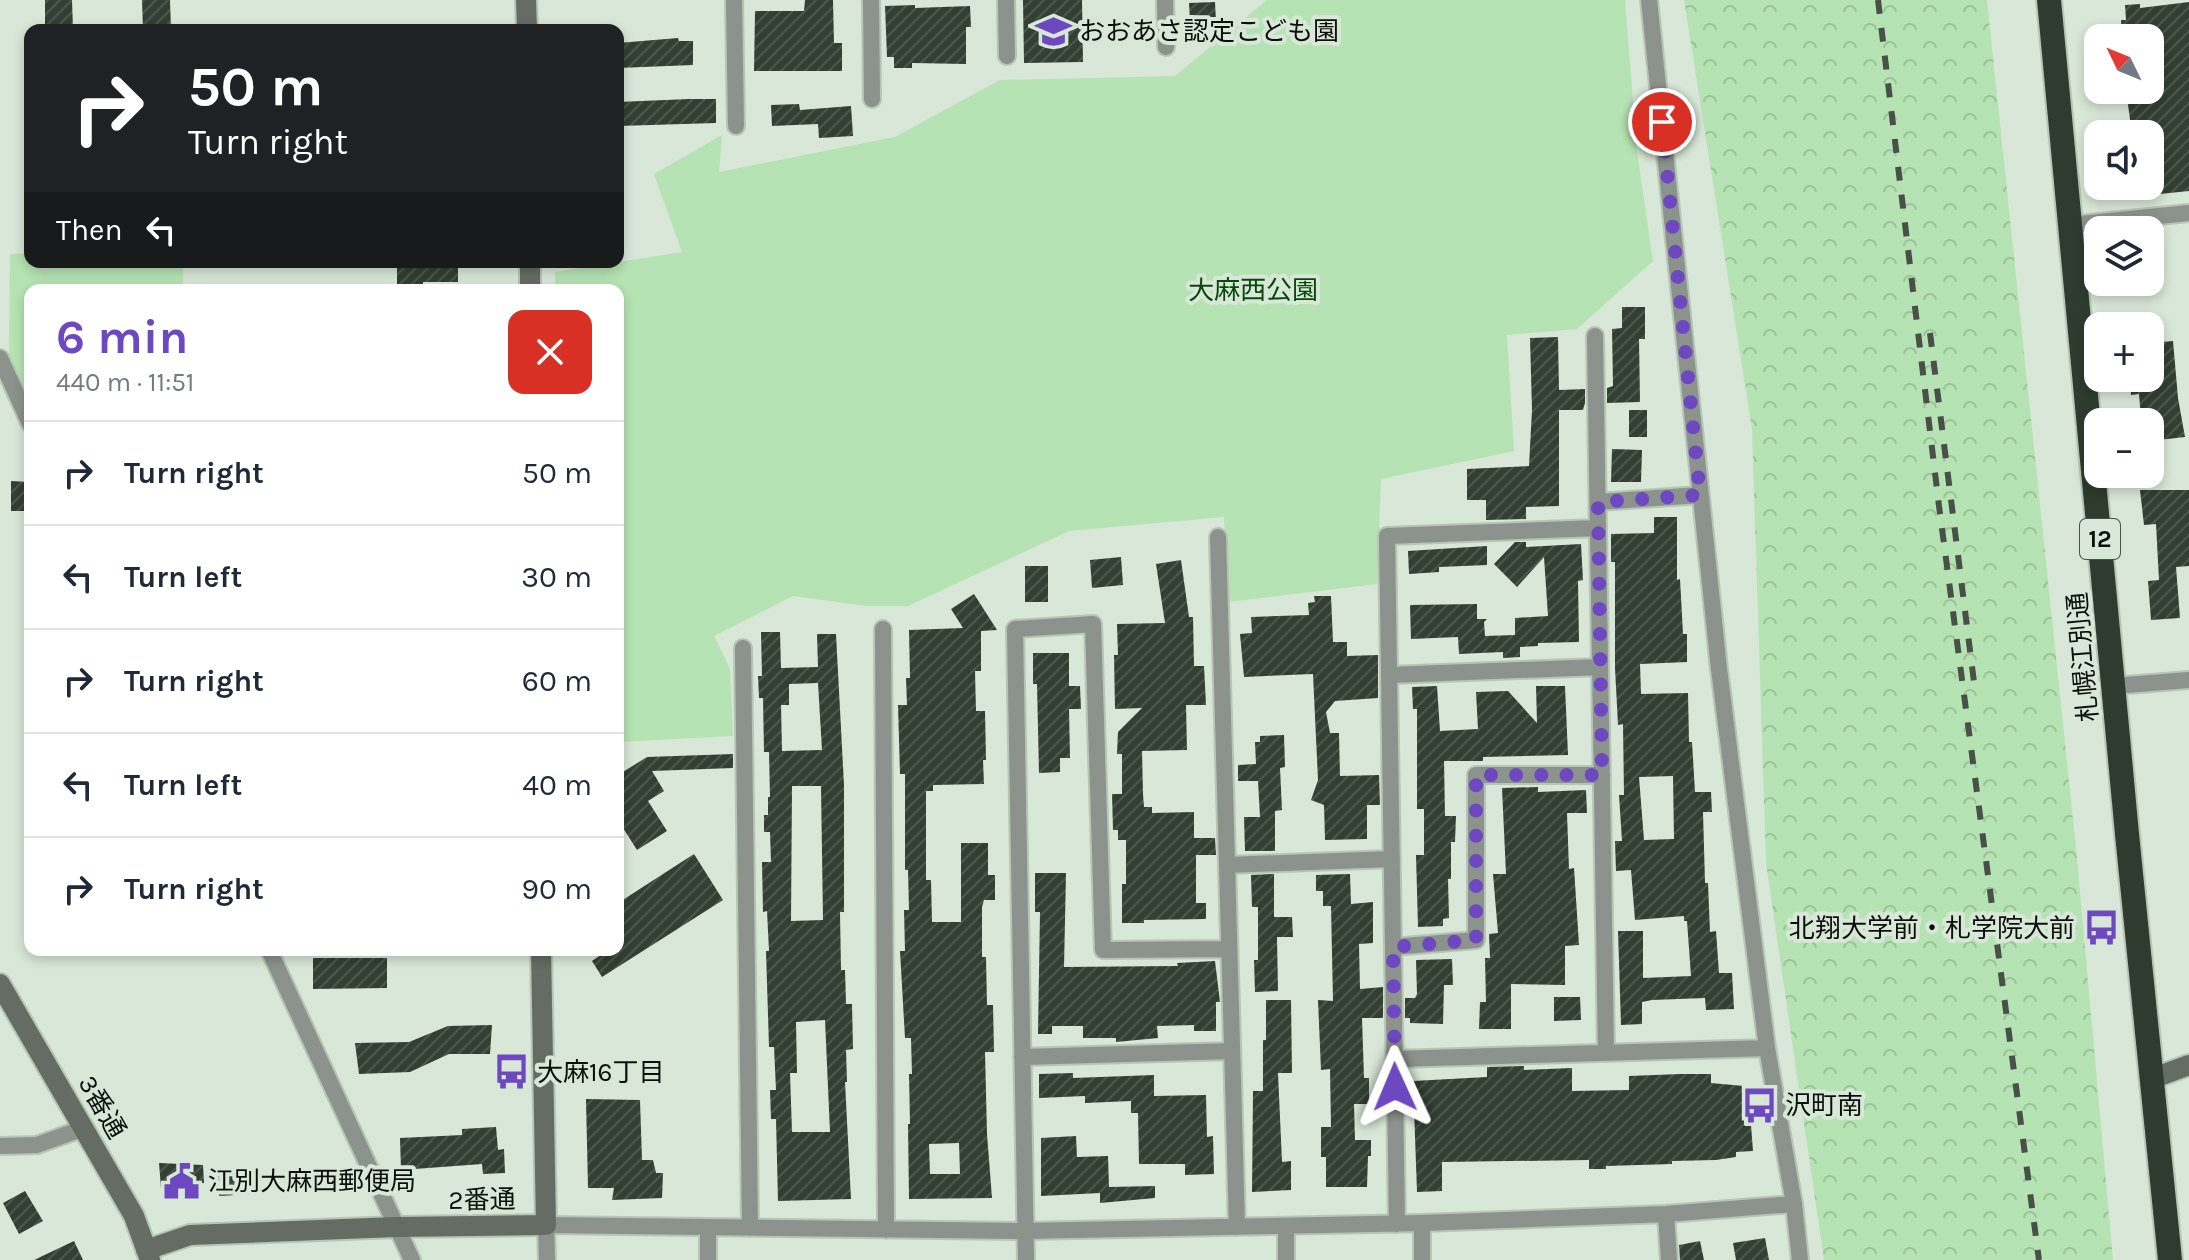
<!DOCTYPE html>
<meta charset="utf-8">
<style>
:root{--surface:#fff;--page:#f2f2f3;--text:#1f2937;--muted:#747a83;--line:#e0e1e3;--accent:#6d48c0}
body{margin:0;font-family:Karla,"Noto Sans JP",sans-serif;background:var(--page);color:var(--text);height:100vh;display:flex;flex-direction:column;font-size:30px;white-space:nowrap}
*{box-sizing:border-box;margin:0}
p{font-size:26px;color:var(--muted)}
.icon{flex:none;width:44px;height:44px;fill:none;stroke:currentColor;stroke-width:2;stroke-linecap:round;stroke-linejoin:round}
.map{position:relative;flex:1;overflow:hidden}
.details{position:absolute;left:24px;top:284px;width:600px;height:672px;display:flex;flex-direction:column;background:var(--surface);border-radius:16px;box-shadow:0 4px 12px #0003}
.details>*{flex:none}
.banner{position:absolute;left:24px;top:24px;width:600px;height:244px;border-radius:16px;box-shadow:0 4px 12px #0003;background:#202124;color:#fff;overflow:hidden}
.needle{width:52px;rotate:313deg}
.buttons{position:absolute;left:2084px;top:24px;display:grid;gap:16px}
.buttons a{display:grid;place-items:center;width:80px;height:80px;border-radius:16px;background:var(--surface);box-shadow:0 4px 12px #0003;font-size:40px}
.pin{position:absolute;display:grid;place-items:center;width:68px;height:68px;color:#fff;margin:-34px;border:4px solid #fff;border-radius:50%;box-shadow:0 2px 8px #0007}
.me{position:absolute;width:88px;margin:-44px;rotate:359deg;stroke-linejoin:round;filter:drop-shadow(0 0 6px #0008)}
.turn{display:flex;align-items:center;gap:28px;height:168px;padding:0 32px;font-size:36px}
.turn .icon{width:104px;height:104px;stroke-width:2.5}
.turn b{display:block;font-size:56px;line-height:68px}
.then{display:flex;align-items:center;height:76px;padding:0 32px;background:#0003;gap:16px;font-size:30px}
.round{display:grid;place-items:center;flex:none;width:84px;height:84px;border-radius:16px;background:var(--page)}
.overview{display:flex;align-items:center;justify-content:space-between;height:136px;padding:0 32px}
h1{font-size:48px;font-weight:700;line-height:60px;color:var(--accent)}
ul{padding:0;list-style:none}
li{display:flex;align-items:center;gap:24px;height:104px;padding:0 32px;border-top:2px solid var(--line)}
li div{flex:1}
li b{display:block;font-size:30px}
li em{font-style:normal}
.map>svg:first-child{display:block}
</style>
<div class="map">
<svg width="2189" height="1260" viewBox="0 0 2189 1260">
<defs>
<pattern id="forest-crowns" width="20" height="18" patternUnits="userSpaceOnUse" patternTransform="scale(2)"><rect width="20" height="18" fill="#b6e3b3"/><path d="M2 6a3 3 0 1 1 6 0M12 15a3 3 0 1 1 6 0" fill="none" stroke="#9bc299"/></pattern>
<pattern id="building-hatch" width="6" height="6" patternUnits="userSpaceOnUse" patternTransform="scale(2)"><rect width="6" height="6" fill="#333f33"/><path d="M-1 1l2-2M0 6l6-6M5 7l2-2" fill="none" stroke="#4d574d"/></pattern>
</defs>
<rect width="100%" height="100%" fill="#d8e7d7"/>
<path fill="url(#forest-crowns)" d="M1684,0h303l89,848 37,412h-289l-58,-397 -14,-434z"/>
<path fill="#b6e3b3" d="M1267,0h358l12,152 16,109 -76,68 -70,6 7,116 -133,28 -4,105 -148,18 -5,-85 -155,14 -161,75h-41l-74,-10 -79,40 16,33 3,67 -115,6v-452h-63v-18l127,-20 -28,-78 68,-39 -3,37 176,-35 105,-57 175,-4z
M30,253v9h153v28h-153v109l-21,-43 1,-102z"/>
<path fill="url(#building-hatch)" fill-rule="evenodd" d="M45,0h27l1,30h-28z
M142,0h28l1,30h-28z
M805,0h28l1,43h8v28h-88l1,-60h49z
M1023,0h59l1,62 -59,1z
M1215,2l1,19 -26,1 -1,-19z
M2189,2v189l-39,4v-61h-18l-6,-44h24v-52h-28l-1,-18h5l-1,-15 15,-1v4z
M915,5v3l55,-2 1,21h-5v37l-54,-1v5h-18v-11h-7l-2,-51z
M678,38l1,3h14v24l-75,3v-25z
M689,99h27v24l-98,3v-24z
M799,104l1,6 51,-4 2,30 -34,2 -1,-14 -46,2 -1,-21z
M397,262h61v20h-35v8h-26z
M1622,307h23v32h-6l1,63 -33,1v-15l6,-2 -1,-57 10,-1z
M1558,337l1,53 26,-1v14l-2,7h-24v96l-33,1v12l-40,1v-20h-19v-31l62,-3 3,-56 -2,-72z
M2173,341l5,57 7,39 -35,4v-24l-9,1 -2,-24 -8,1 -1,-17h20v-35z
M1629,410h18v27h-18z
M1612,449l30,1 -1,32h-30z
M11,481l19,1v29h-19z
M2140,490h49v76l-13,1 4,51 -29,2 -3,-39 11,-1 -3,-56 -12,1z
M1654,517h23v63l3,-1 3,55h4v28l-47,2 1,30 47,-1 1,49h3l3,50h16l1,20h-9l2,71h3l2,49 6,-1 3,42h13l2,36 -28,1 -1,-12 -53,2 -10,2v22l-21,1 -3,-94h25v47l48,-2 -4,-55h-3v-5l-49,4 -4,-50 -15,1 -1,-30h7l-3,-46h5l-1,-71 -5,1 -3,-57v-106h-4v-28l43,-1zM1673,776l1,63 -30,1 -5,-63z
M1515,542h11v5l55,-3 2,36 -5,1 1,61 -41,1v3l-18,1v10l-17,1v-6l-44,2 -1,-17 -47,2 -1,-34 67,-1v15h10l-3,3 1,14 30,-1v-17l33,-2 -4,-59 -27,30 -23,-23z
M1487,546v19l-48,2v5l-30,2 -1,-23z
M1121,557l2,28 -31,3 -2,-28z
M1181,560l8,57h4l1,49h10l2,39h-20l1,45 -45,1 1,43 1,13h8v6l42,-1v26h21l1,17h-20v48h10v16l-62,1v3h-22v-39h4v-44h-8v-10h-5l-1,-36h10v-40h-5l1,-22 24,-24 -27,1 -1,-54h4l-1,-31 48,-1 -9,-59z
M1025,566h23v36h-23z
M974,594l23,36 -16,1v40h-6l1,40h9l1,49h-3l1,24 -51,1v6h-7v89h5l1,42h29v-79h27v32h7v25h-11l-2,7v50h4l1,48h6l1,47h-9l2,82 5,64 -83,1 -1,-75h2l-1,-50h3l-1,-36h-6l-5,-87h5l-1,-41h5l-1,-40h-3v-96h-5l-2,-69h9l-1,-27h4l-1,-48 54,-2 -12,-19zM959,1143l1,31h-30l-1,-30z
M1314,596h17l2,46h14v14l31,-1v43l-43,3 -9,11 4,21h9l1,43 39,-1 1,30h-13v34l-42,1 -1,-35 -13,-5 7,-20 -5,-106 -69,3 -4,-43 12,-1 -1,-16 58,-2 -1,-12 7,-1z
M761,632h19l1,36 37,-1 -1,-33h19l8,151v127h-4l1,58h4l1,34h6l1,45 -7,1 1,32h-2l6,117 -73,2 -2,-82h-5l-1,-29h6l-2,-43h-5l-3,-96h3l-2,-40 -4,1 -1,-50h9l-1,-30h-6v-17h4v-18h2l-1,-45h-5l-1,-54h-4l-1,-22h4zM818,683l4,67 -40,1 -1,-46h8v-21zM792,786h29l2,134 -32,1zM825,1020l5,112h-38l-2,-59h7l-1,-51z
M1033,653h36v33h11l1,23h-12l1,49h-10v14l-21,1 -2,-89h-4z
M1437,686l3,45 38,-2 -2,-37 32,-1 29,32 -1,-37h29l3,69 -85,2v4h-39l1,55h11l-1,26h-4v37h-3l1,39 -6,1v7l-25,1 -2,-72h8v-46h-7v-100h-4l-1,-22z
M1284,735l1,32 -5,1 2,42 -7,1v40h-30l-1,-34h16l-2,-36h-20v-16l18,-1 -1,-22h5v-6z
M733,754v14l-81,3 12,20 -16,10 19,30 -30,19 -19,-30v-45l29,-18z
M1538,787v5l48,-2 1,23h-20l2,56 5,-1 5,77 -14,1v39l-54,-1v45h-32l1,-27h6l-1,-44h5l-1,-24 9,-1 -5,-59h13l-4,-86z
M694,854l29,46 -121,77 -10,-16 16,-11h10v-47z
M1035,873h31l-2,94 114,-1 -1,-3 38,-2 5,41h-4v29h-22v-6l-37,1 1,12 -42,4v-4h-33v-12h-31v8h-14l2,-122h-5z
M1274,874v43h18l1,20h-16l1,54 -23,1 -1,-32h4v-53h-6l-1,-32z
M1350,874l1,30 22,-2v41l-14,1 1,45 23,-2v31h-21l2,60h5v26h-15l1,36h16v16h-3l-1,31h-41v-30h-5v-30h10l-1,-58 -9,1 -3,-70 15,1 -2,-95h-8v-15h-7v-16z
M313,958h74v30l-74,1z
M1452,959l1,26h-9l-1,39 -33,-1v-5h-5v-20h10l2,-4 -1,-34z
M1554,997h26l1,23 -27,1z
M1266,1000h25l1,73h-14l4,89 9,-1v29l-39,2 1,-101h10v-51h3z
M492,1025l-2,29h-41l-39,18 -51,2 -4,-31 54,-1 39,-16z
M1524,1066v4l48,-2v23l57,-1v-14l52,-2h30v9l33,3v39h7l2,26 -17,1v5l-20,3 -44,1v3l-66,2v3h-17v-9l-147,2v29l-25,1 -4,-111 74,-4v-10z
M1073,1073v5l81,-3v21l52,-1 1,42 6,-1 1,38 -29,1v-11h-46l-1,-51h-7v-12l-46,2v-7l-46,2v-24z
M586,1099l54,1 2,60h11l3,13h7l-1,25 -50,2 2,-12h-26z
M496,1127l2,23 6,-1 1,24 -22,1 -1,-10 -81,6 -1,-32 62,-3v-6z
M1076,1136l1,21 31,-1 1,31 46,-1v12l-55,5v-10l-59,3v-58z
M159,1163l44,2 1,18 -18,1 -1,18 -24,-14z
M252,1172l2,22 -35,2 -1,-22z
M25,1191l18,30 -24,13 -16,-31z
M1765,1238l4,22h-33l-3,-17z
M74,1241l9,19h-49z
M1700,1241l4,19h-24l-1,-15z"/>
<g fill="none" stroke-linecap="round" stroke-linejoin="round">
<defs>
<path id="street" d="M734,0l2,126
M871,0l1,99
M1006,0l1,56
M1165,0l1,47
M1649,0l70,669 48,379 27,156 6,56
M2070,225l119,-12
M1595,336l11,717
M0,358l30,66
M1598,502l102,-7
M1218,537l19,690
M883,629l3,601
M743,648l7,580
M1389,675l211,-8
M2114,686l75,-6
M1227,865l165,-6
M1393,947l83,-7v-165h126
M269,950l143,310
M1022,1057l210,-6
M1395,1059l372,-11
M0,1146l37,-1 47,-17
M1666,1214l3,46
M1422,1223v37
M1397,1224l-10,-688 211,-8
M1286,1226v34
M708,1228v32
M547,1260l-1,-35 479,6 397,-8 244,-9 128,-10
M1026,1260l-11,-631 78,-5 10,326 126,-1"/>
<path id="secondary" d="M526,0l1,30
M530,262v28
M0,984l134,232 16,44
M2151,1079l38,-14
M146,1250l44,-15 206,-8 150,-2 -5,-275"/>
<path id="highway" d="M2049,0l78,834 43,426"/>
</defs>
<use href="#street" stroke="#b7c5b6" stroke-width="20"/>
<use href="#secondary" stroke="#b7c5b6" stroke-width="24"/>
<use href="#highway" stroke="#b7c5b6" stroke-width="28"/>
<use href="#street" stroke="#8c928c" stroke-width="16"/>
<use href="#secondary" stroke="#646c63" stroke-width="20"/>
<use href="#highway" stroke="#2f3b2f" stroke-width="24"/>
<path stroke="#485048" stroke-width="6" stroke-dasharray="14 14" stroke-linecap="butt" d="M1878,0l61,506 100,754
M1930,333l45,357"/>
</g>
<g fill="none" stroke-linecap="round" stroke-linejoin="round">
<path stroke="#6d48c0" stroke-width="14" stroke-dasharray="0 25.2" d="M1395,1087l-2,-140 83,-7v-165h126l-4,-273 102,-7 -38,-373"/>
</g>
<defs>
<symbol id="school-bare" viewBox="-9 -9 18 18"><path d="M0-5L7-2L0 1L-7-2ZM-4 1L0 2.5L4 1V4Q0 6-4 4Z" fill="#6d48c0" stroke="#d8e7d7" stroke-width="2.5" paint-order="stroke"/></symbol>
<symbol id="bus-bare" viewBox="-9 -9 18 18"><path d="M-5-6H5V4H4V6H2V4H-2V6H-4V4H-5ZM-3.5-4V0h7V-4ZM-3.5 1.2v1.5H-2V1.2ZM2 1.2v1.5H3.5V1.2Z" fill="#6d48c0" stroke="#d8e7d7" stroke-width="2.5" paint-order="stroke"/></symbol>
<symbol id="civic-bare" viewBox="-9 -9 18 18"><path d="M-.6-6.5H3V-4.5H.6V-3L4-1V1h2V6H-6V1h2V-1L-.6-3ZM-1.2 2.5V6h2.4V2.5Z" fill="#6d48c0" stroke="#d8e7d7" stroke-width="2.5" paint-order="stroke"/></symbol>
</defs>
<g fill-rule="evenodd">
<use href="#school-bare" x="1028" y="6" width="51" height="51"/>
<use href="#bus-bare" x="2076" y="902" width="51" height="51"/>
<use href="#bus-bare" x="486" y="1046" width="51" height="51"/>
<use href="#bus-bare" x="1734" y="1080" width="51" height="51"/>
<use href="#civic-bare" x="156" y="1156" width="51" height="51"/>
</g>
<g text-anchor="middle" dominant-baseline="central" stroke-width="8" stroke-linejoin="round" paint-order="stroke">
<rect fill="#d8e7d7" stroke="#485048" stroke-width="2" x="2080" y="519" width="40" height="40" rx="6"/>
<g font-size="24" font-weight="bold" fill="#0b100b">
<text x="2100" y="539">12</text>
</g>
<g font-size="26" fill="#0b100b" stroke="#d8e7d7" text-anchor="start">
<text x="1079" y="31">おおあさ認定こども園</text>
<text x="2075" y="928" text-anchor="end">北翔大学前・札学院大前</text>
<text x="537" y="1072">大麻16丁目</text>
<text x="1785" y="1105">沢町南</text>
<text x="208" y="1181">江別大麻西郵便局</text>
</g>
<g font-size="26" fill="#08490c" stroke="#d8e7d7">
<text x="1253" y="290">大麻西公園</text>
</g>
<g font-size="26" fill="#0b100b" stroke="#d8e7d7">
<text transform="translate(2083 657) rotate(-95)">札幌江別通</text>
<text transform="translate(102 1107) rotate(60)">3番通</text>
<text transform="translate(482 1200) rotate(-1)">2番通</text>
</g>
</g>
</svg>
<div class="buttons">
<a><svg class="needle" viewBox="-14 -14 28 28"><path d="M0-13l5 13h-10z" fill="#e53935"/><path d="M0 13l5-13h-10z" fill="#747a83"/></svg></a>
<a><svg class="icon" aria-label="sound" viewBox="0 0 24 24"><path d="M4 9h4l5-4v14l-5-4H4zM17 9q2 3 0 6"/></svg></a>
<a><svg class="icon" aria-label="layers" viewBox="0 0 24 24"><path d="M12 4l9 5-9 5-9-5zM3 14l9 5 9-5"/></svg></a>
<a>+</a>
<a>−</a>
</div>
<div class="pin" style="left:1662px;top:122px;background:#d93025"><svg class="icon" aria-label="arrive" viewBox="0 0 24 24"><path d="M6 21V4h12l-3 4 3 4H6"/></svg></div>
<svg class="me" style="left:1395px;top:1087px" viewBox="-20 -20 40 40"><path d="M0-17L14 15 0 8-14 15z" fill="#6d48c0" stroke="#fff" stroke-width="4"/></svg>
<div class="banner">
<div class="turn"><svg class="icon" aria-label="right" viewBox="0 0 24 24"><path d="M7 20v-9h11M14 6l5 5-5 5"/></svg><div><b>50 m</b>Turn right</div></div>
<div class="then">Then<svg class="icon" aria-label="left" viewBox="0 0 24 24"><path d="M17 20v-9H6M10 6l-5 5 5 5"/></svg></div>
</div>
<section class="details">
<div class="overview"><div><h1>6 min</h1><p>440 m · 11:51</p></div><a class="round" style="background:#d93025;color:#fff"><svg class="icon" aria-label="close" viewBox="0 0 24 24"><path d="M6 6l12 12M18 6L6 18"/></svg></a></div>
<ul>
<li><svg class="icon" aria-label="right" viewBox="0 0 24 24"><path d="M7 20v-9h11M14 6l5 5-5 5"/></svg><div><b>Turn right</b></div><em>50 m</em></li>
<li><svg class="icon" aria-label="left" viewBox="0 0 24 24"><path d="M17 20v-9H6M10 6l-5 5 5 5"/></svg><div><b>Turn left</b></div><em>30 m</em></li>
<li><svg class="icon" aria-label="right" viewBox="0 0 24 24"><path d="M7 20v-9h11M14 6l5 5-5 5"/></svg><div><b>Turn right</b></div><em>60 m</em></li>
<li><svg class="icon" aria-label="left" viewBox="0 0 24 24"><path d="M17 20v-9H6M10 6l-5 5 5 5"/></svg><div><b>Turn left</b></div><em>40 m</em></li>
<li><svg class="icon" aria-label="right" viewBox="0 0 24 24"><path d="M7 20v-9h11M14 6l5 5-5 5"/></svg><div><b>Turn right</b></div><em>90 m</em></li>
</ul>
</section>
</div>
